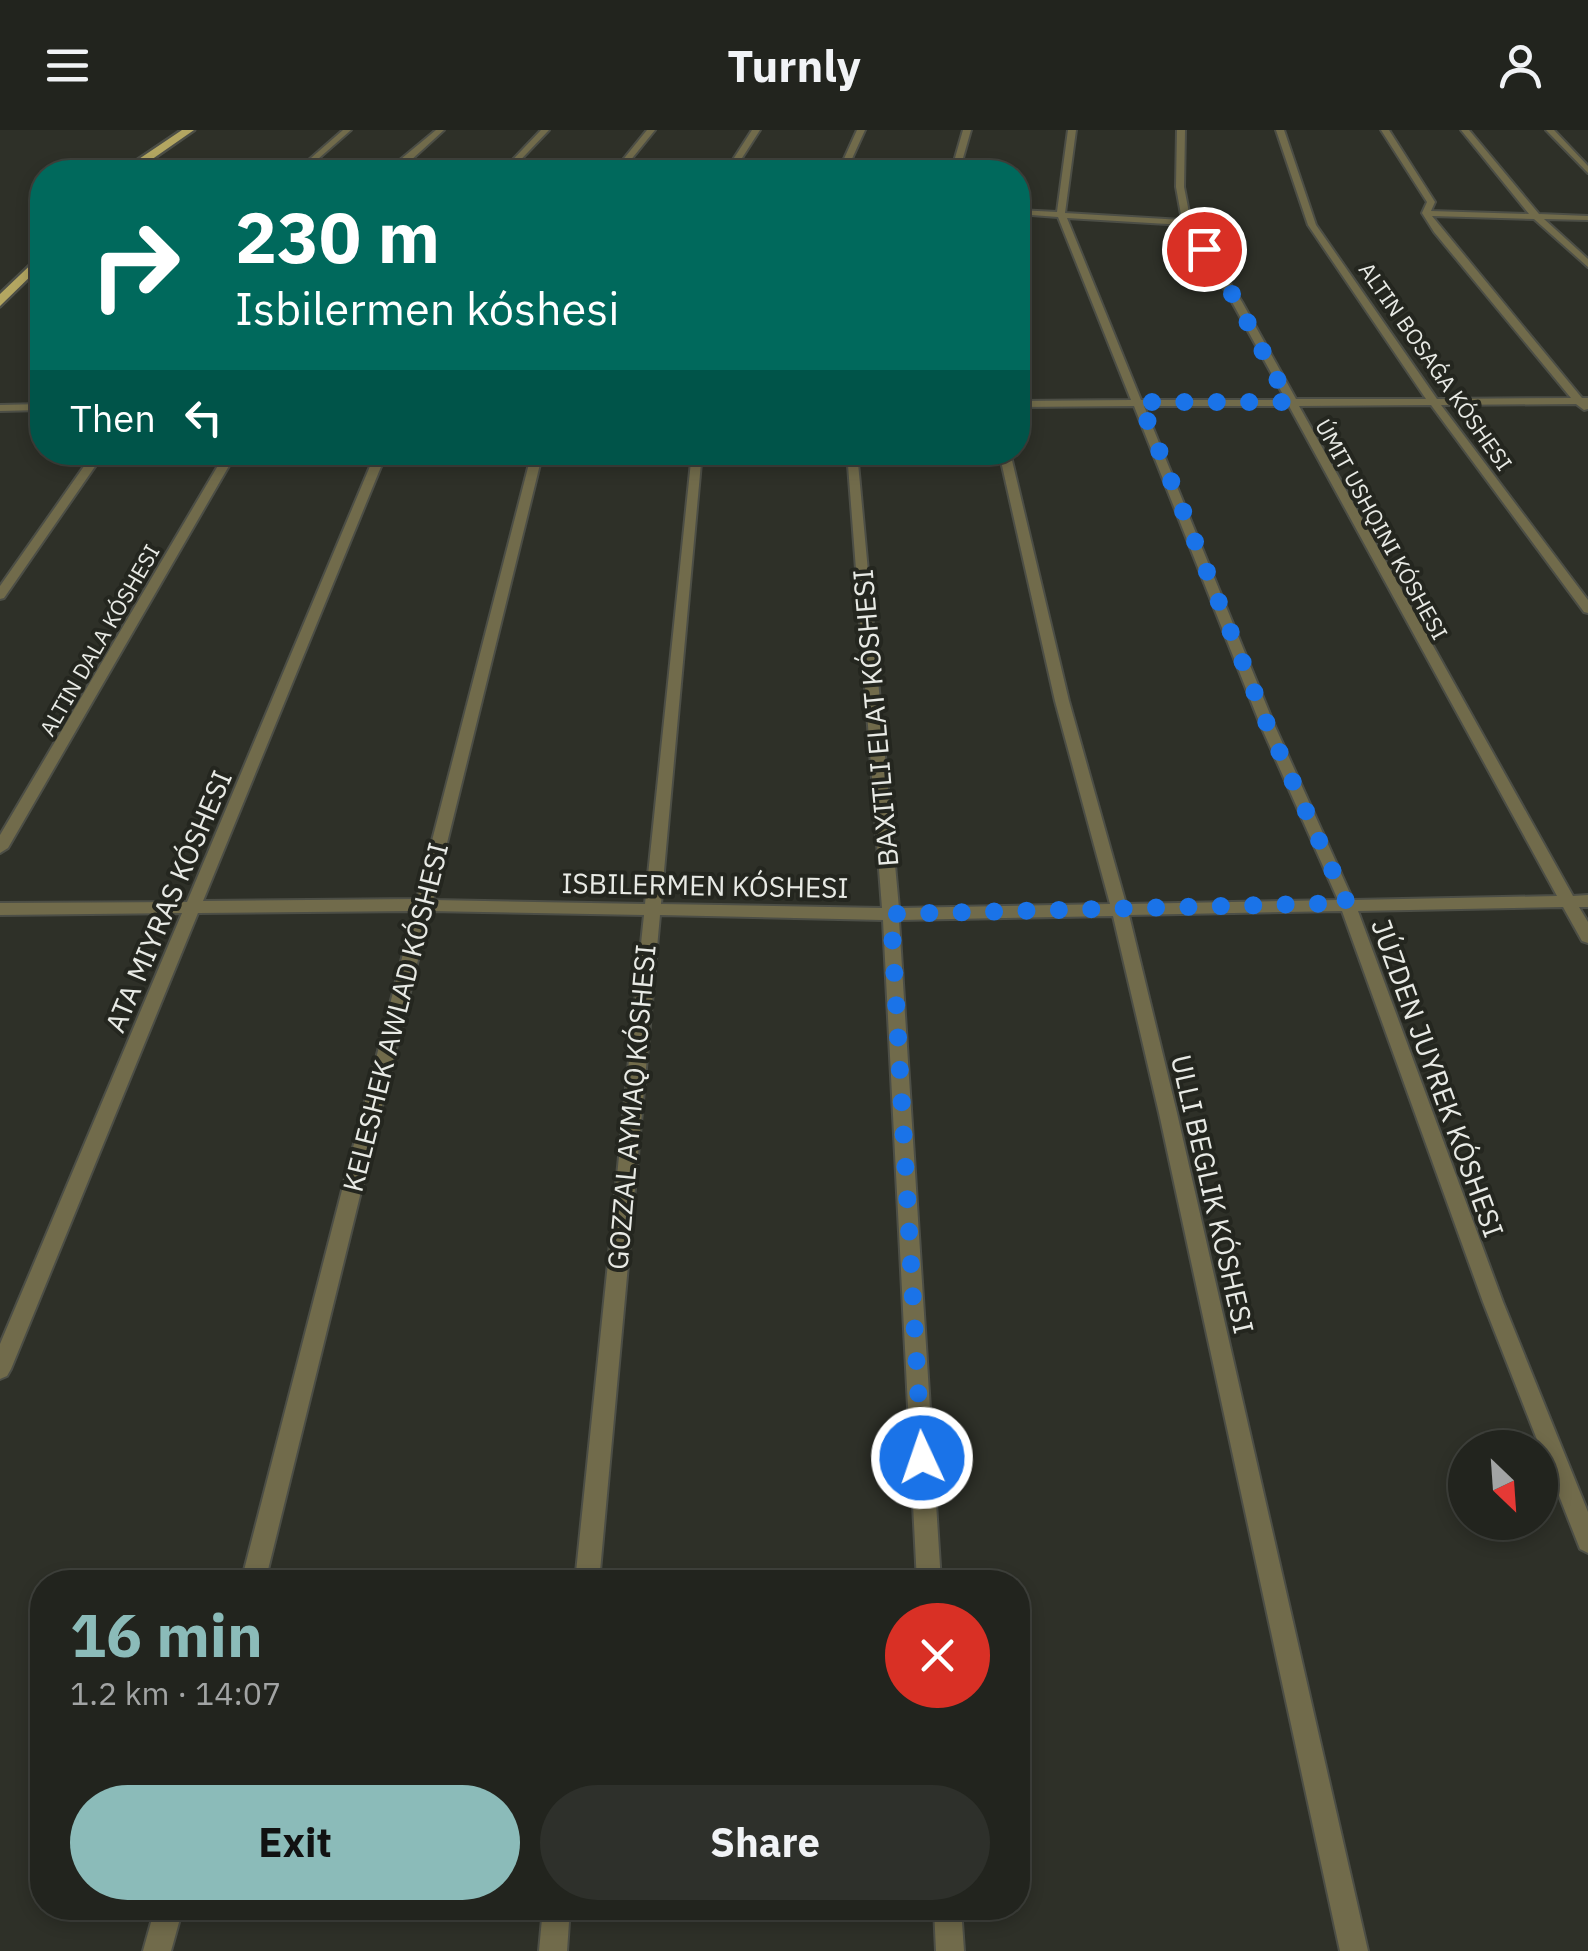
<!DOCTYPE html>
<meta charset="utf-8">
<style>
:root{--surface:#22241e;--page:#2e302b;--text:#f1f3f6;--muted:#a2a4a4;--line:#3f413c;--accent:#8bbbb9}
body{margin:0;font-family:"IBM Plex Sans",sans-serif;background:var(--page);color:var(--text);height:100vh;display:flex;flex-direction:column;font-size:38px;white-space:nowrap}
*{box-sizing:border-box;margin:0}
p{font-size:32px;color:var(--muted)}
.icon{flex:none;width:55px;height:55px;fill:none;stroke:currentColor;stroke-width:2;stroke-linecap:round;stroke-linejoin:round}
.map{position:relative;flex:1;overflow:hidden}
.details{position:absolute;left:30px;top:1440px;width:1000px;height:350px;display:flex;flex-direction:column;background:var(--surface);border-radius:40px;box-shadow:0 5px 15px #0003,0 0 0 2px var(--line)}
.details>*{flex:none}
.guide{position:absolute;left:30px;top:30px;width:1000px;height:305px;border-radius:40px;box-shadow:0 5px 15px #0003,0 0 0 2px var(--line);background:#00695c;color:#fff;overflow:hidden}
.needle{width:65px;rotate:155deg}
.fabs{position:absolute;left:1448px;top:1300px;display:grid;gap:20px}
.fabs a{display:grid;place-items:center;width:110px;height:110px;border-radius:50%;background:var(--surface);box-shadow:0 5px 15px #0003,0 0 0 2px var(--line);font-size:50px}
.pin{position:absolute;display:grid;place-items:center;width:85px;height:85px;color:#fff;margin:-42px;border:5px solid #fff;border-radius:50%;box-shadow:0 2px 10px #0007}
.me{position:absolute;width:110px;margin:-55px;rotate:357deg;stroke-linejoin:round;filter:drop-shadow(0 0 8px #0008)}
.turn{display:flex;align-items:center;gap:35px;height:210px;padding:0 40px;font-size:45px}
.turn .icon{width:130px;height:130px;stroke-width:2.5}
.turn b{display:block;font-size:70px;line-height:85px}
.then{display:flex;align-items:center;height:95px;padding:0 40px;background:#0003;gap:20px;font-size:38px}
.round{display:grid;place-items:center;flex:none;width:105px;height:105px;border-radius:52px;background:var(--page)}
.overview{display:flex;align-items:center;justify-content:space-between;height:170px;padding:0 40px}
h1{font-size:60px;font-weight:800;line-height:75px;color:var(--accent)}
.action{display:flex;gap:20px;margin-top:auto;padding:20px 40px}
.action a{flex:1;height:115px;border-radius:60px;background:var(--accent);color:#111;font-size:40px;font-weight:800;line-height:115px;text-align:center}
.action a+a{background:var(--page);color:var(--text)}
header{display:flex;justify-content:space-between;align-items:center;height:130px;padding:0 40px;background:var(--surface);font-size:45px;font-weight:800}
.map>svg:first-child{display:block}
</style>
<header><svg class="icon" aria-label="menu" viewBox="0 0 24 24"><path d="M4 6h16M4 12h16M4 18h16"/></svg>Turnly<svg class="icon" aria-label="person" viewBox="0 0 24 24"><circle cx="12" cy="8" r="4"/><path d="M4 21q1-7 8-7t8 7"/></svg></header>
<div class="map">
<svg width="1588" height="1821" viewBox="0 0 1588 1821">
<rect width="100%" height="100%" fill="#2e3028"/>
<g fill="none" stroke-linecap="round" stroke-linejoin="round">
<defs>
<path id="street" d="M343,0h8l-41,36 79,3 47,-39h8l-46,42h-103z
M541,0h8l-40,42h-8z
M647,0h8l-34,42h-8z
M752,0h8l-27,42h-8z
M857,0h8l-19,42h-8z
M963,0h8l-12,42h-8z
M1068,0h8l-11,83 117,7 -6,-33 1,-57h8l-1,57 7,36 51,79 54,97h130l-118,-174 -32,-95h8l32,95 121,174 134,-1 -137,-166 -12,-19 5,-11 -46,-72h8l46,72 -4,9 98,3 -68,-84h8l70,84 49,2v4l-44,-1 44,40v8l-54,-48 -102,-3 150,182h6v11l-4,1 -8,-6 -135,1 147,195v13l-4,-1 -153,-207 -132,1 274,490 15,-1v12h-9l9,15v21l-6,-2 -19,-34 -205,4 145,391 85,210v41l-8,-4 -97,-247 -141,-391 -213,4 48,198 191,838h-28l-181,-838 -46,-197 -214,4 42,662h-24l-34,-662 -223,-5 -61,667h-24l69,-667 -214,-4 -165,671h-24l173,-671 -216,2 -187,456 -4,7 -7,3v-35l182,-431 -182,2v-12l187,-1 189,-450h11l-184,449 214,-2 115,-447h11l-110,448 212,4 47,-452h10l-41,452 221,4 -35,-456h10l42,456 211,-4 -55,-203 -56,-249h11l59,249 57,203 212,-4 -78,-176 -126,-318 -116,1v-6l113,-1 -73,-183 -40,-3v-4l39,2zM1067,88l117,7 48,77 54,98h-145zM1144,276h145l268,490 -204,4 -79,-176z
M1546,0h8l34,36v7z
M42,274v6l-42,1v-6z
M94,322h11l-101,146 -4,1v-13z
M226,322h11l-229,396 -8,5v-18z
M155,1778h28l-12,43h-28z
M543,1778h27l-3,43h-28z
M934,1778h27l3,43h-28z"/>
<path id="primary" d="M182,0h12l-56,39h-8v-4z
M42,124v11l-42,41v-12z"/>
</defs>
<use href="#street" stroke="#4c4e46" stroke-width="4"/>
<use href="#primary" stroke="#4c4e46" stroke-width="5"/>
<use href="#street" fill="#716b4b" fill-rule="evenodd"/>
<use href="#primary" fill="#b3a661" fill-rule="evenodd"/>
</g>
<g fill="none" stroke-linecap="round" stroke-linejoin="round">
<path stroke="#1a73e8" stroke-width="18" stroke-dasharray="0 32.4" d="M922,1328l-31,-544 456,-11 -80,-179 -127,-322h149l-52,-100 -33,-53"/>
</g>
<g text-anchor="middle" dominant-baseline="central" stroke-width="8" stroke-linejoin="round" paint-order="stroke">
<g font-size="22" fill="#e8eae5" stroke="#24261f">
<text transform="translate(1436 236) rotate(55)">ALTIN BOSAǴA KÓSHESI</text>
<text transform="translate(1382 399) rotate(61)">ÚMIT USHQINI KÓSHESI</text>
<text transform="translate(99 510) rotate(-60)">ALTIN DALA KÓSHESI</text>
</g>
<g font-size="28" fill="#e8eae5" stroke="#24261f">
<text transform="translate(875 588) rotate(-95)">BAXITLI ELAT KÓSHESI</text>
<text transform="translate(705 755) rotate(1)">ISBILERMEN KÓSHESI</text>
<text transform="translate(168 771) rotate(-67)">ATA MIYRAS KÓSHESI</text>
<text transform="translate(395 887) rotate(-76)">KELESHEK AWLAD KÓSHESI</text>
<text transform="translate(1438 948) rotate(70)">JÚZDEN JUYREK KÓSHESI</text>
<text transform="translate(631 977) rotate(-85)">GOZZAL AYMAQ KÓSHESI</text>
<text transform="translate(1213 1064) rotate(77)">ULLI BEGLIK KÓSHESI</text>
</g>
</g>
</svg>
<div class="fabs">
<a><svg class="needle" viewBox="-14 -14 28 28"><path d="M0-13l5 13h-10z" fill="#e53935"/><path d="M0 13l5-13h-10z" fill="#a2a4a4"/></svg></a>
</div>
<div class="pin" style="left:1204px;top:119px;background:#d93025"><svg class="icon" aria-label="arrive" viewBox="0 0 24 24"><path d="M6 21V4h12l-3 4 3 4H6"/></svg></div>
<svg class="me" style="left:922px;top:1328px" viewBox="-20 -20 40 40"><circle r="17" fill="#1a73e8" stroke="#fff" stroke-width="3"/><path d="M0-11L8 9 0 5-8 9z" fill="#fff"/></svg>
<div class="guide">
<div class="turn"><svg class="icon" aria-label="right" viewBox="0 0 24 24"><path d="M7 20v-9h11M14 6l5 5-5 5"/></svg><div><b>230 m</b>Isbilermen kóshesi</div></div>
<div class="then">Then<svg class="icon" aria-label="left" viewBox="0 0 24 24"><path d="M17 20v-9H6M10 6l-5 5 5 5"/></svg></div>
</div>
<section class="details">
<div class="overview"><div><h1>16 min</h1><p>1.2 km · 14:07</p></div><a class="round" style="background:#d93025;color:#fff"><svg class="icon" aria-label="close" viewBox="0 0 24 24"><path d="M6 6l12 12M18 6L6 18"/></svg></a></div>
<div class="action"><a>Exit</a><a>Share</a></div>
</section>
</div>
